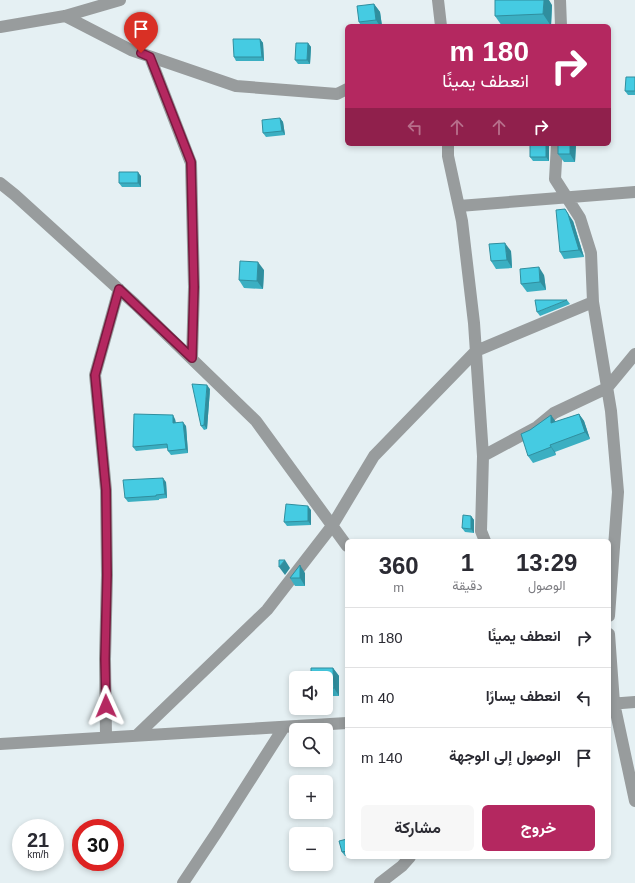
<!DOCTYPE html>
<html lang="ar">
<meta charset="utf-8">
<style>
:root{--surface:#fff;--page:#f7f7f7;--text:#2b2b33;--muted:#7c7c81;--line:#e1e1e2;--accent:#b42860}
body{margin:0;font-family:Helvetica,Vazirmatn,sans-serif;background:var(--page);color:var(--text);direction:rtl;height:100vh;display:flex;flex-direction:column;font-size:15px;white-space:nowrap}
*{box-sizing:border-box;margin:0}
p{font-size:13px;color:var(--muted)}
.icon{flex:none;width:22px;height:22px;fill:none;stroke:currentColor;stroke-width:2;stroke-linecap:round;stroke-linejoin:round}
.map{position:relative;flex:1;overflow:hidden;direction:ltr}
.sheet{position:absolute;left:345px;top:539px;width:266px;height:320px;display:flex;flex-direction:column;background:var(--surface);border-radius:6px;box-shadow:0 2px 6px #0003;direction:rtl}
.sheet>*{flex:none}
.banner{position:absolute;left:345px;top:24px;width:266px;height:122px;border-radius:6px;box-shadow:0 2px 6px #0003;direction:rtl;background:#b42860;color:#fff;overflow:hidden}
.tools{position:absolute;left:289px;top:671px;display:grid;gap:8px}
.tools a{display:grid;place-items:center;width:44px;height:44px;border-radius:6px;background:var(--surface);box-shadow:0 2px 6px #0003;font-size:20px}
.speed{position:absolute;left:12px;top:819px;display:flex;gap:8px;font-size:20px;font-weight:700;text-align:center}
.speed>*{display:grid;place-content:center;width:52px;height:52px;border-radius:50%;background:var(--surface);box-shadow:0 2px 6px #0003;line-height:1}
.speed small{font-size:10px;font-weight:400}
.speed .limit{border:6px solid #d22;background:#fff;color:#111}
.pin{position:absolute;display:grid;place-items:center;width:34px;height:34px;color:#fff;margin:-41px -17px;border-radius:50% 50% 50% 0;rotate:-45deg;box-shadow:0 0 4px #0007}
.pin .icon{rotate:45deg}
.me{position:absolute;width:44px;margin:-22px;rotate:359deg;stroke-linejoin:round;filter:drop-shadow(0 0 3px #0008)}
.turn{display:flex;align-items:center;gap:14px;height:84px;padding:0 16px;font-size:18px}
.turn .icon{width:52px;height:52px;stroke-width:2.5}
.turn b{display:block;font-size:28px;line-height:34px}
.lanes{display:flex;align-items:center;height:38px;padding:0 16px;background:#0003;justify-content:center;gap:20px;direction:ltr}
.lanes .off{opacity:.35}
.eta{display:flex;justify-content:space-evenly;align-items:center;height:68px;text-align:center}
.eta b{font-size:24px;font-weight:700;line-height:28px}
.cta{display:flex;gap:8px;margin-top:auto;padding:8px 16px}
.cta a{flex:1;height:46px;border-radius:6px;background:var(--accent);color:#fff;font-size:16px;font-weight:700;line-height:46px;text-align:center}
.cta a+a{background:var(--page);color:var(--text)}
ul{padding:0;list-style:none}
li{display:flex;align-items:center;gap:12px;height:60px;padding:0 16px;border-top:1px solid var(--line)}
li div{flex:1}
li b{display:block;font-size:15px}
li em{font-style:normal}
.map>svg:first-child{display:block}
</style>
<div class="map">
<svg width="635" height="883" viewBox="0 0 635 883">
<rect width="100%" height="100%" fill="#e5f0f3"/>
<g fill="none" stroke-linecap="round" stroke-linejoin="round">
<path stroke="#989c9d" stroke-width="12" d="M438,0l3,26
M560,0l1,26
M65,16l66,34 105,36 101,8 10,-5
M0,27l65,-11 55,-16
M150,57l41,106 3,124 -2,71
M448,144v12l14,65 12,102 9,133 -2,75 4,10
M557,144l-2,35 25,39 11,35 2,49 18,109 7,81 -9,124
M0,183l15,12 120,109 121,117 91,125
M459,206l176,-14
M483,456l54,-29 17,-14 53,-25 28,-34
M609,634l5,69 21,98
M609,704l26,-2
M137,735l130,-125 65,-84 42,-70 102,-105 117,-49
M106,737l-1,-78 2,-84 -1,-85 -11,-115 24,-86
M0,744l347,-21
M183,883l34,-51 67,-105
M380,883l22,-17 8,-9"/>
</g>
<path fill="#3bafc2" d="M374,4l6,8 2,14h-21l-2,-4z
M552,5l-1,21h-49l-7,-10z
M260,39l3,4 1,18h-28l-2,-4z
M308,43l3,4 -1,17h-12l-3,-4z
M635,77v18h-7l-3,-4z
M280,118l3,4 2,13 -19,2 -3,-4z
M530,144h18l1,2v15h-16l-3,-4z
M576,144l-1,18h-11l-6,-8z
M141,176v11h-19l-3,-4z
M573,221l11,36 -20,2 -4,-7z
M511,251l1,17 -16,1 -5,-8z
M264,270l-1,19 -19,-1 -5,-8z
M544,275l2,15 -19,2 -6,-8z
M567,300l3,4 -30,12 -3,-4z
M210,389l-3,40 -3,1 -3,-4z
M579,414l5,7 6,18 -35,13 1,3 -23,8 -5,-7 28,-34z
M175,419l1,4 10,3 2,27 -17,2 -3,-4v-3l-32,3 -3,-4z
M166,482l1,16 -8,1v1l-31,2 -3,-4z
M311,510v15l-24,1 -3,-4z
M471,516l3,4v13l-9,-1 -3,-4z
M305,573v13h-10l-5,-8z
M333,668l6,8v20h-13v-18z
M347,839v17h-2l-3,-4z"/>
<path fill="#308e9e" d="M544,0h5l3,5 -1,21 -8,-12z
M374,4l6,8 2,14h-2l-4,-6z
M260,39l3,4 1,18 -2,-4z
M308,43l3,4 -1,17 -3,-4z
M280,118l3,4 2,13 -3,-4z
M546,144h2l1,2v15l-3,-4z
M570,144h6l-1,18 -5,-8z
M138,172l3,4v11l-3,-4z
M565,209l8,12 11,36 -5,-7z
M505,243l6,8 1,17 -5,-8z
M258,262l6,8 -1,19 -6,-8z
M539,267l5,8 2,15 -6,-8z
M207,385l3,4 -3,40 -3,-4z
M579,414l5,7 6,18 -5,-7z
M173,415l2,4 1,8 -3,-4z
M551,415l5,7 -5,1z
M183,422l3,4 2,27 -2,-4z
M550,445l5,7 1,3 -5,-8z
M163,478l3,4 1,16 -2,-4z
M308,506l3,4v15l-3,-4z
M471,516l3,4v13l-3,-4z
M285,560l5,8 -5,7 -6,-8z
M300,565l5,8v13l-5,-8z
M333,668l6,8v20l-5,-8z"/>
<path fill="#45cbe2" stroke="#308e9e" d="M495,0h49l-1,14 -48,2z
M374,4l2,16 -17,2 -2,-16z
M233,39h27l2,18h-28z
M296,43h12l-1,17h-12z
M626,77h9v14h-10z
M280,118l2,13 -19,2 -1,-13z
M530,144h16v13h-16z
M558,144h12v10h-12z
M119,172h19v11h-19z
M565,209l3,5 11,36 -19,2 -4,-42z
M505,243l2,17 -16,1 -2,-17z
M240,261l18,1 -1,19 -18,-1z
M539,267l1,15 -19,2 -1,-15z
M535,300h32l-30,12z
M192,384l15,1 -3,40 -3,1z
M134,414l39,1v8l10,-1 3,27 -18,2 -1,-7 -34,3z
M579,414l6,18 -35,13 1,2 -23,9 -7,-22 9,-4 21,-15v8z
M163,478l2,16 -9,1v1l-31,2 -2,-18z
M286,504l22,2v15l-24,1z
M463,515l8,1v13l-9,-1z
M279,560h6l-6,7z
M300,565v13h-10z
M311,668h22l1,20h-8v-10h-15z
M347,839v12l-5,1 -3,-11z"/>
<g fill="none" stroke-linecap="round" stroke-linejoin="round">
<defs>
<path id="route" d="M106,706l-1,-47 2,-84 -1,-85 -11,-115 24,-86 73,69 2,-71 -3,-125 -41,-105 -9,-4"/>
</defs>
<use href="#route" stroke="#751a3e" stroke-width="10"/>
<use href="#route" stroke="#b42860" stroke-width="7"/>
</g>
</svg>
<div class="tools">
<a><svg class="icon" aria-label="sound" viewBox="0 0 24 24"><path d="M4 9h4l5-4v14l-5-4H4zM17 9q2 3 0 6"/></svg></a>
<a><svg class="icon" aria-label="search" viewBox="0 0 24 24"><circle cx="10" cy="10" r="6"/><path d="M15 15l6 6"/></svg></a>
<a>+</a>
<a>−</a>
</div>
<div class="speed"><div>21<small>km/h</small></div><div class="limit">30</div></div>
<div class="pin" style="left:141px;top:53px;background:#d93025"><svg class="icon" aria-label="arrive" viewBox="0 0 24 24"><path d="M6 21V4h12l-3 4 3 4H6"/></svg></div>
<svg class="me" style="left:106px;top:706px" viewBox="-20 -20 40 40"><path d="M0-17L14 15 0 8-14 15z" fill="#b42860" stroke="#fff" stroke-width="4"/></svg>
<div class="banner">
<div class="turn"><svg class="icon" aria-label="right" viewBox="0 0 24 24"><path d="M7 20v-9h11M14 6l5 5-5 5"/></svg><div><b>180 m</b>انعطف يمينًا</div></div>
<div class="lanes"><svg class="icon off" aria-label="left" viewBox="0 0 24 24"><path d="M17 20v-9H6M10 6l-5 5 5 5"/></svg><svg class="icon off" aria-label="ahead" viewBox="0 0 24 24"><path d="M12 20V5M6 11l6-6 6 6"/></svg><svg class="icon off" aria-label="ahead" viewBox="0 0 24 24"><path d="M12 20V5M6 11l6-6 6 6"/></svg><svg class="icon" aria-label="right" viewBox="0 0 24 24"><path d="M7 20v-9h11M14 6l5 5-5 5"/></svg></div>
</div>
<section class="sheet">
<div class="eta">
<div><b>13:29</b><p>الوصول</p></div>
<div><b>1</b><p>دقيقة</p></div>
<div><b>360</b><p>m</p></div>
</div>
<ul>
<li><svg class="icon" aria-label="right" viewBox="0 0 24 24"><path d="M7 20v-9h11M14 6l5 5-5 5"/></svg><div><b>انعطف يمينًا</b></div><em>180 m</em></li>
<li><svg class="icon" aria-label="left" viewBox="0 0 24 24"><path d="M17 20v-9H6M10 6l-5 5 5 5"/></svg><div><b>انعطف يسارًا</b></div><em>40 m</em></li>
<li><svg class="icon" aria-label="arrive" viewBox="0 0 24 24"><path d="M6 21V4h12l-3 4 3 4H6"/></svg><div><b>الوصول إلى الوجهة</b></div><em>140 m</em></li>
</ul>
<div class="cta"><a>خروج</a><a>مشاركة</a></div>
</section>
</div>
